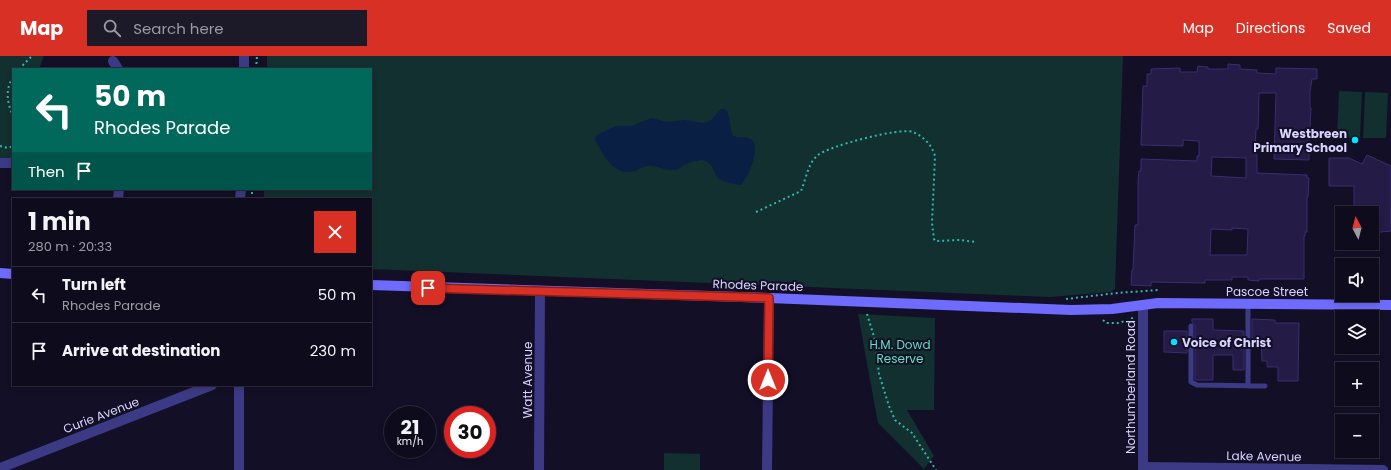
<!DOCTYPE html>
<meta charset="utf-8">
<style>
:root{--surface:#0e0b1c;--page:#1c1929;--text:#f1f3f6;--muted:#9b9ba3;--line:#2e2b3b;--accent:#d93025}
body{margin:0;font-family:Poppins,sans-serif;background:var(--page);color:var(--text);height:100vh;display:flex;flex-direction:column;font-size:15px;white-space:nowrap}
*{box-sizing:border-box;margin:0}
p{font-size:13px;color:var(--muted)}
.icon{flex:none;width:22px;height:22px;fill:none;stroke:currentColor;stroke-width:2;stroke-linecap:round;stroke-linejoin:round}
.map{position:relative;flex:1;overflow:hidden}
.drawer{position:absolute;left:12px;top:142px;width:360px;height:188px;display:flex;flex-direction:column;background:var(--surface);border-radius:0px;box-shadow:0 2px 6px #0003,0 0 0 1px var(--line)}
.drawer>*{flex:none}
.top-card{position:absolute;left:12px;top:12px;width:360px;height:122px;border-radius:0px;box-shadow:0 2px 6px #0003,0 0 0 1px var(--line);background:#00695c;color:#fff;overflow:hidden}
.needle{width:26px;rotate:353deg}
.tools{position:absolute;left:1335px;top:150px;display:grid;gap:8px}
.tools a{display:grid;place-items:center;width:44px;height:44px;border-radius:0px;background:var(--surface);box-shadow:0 2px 6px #0003,0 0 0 1px var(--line);font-size:20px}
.speed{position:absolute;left:384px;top:350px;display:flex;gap:8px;font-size:20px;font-weight:700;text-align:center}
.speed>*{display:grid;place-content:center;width:52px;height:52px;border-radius:50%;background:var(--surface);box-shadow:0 2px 6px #0003,0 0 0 1px var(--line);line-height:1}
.speed small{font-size:10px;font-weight:400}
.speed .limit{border:6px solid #d22;background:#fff;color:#111}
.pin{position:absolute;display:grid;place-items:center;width:34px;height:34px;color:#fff;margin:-17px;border-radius:8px;box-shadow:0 2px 6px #0006}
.me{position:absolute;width:44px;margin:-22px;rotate:0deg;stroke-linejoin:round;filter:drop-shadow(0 0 3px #0008)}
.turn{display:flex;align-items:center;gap:14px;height:84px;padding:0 16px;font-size:18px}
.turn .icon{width:52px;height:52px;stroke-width:2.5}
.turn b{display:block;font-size:28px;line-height:34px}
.then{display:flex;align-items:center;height:38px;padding:0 16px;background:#0003;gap:8px;font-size:15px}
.round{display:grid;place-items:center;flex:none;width:42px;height:42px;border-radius:0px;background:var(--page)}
.summary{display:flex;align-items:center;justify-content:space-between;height:68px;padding:0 16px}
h1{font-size:24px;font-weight:700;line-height:30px}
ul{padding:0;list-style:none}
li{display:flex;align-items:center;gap:12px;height:56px;padding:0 16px;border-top:1px solid var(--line)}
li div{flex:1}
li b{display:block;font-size:15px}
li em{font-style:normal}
header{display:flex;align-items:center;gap:24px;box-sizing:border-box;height:56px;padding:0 20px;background:var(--accent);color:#fff}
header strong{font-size:19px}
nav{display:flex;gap:22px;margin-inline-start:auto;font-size:14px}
.search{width:280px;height:36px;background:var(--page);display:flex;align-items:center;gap:10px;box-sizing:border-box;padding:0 14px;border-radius:0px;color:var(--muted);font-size:15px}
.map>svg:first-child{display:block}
</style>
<header>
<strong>Map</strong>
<div class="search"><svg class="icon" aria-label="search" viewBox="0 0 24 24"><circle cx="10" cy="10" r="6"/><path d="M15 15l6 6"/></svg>Search here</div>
<nav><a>Map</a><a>Directions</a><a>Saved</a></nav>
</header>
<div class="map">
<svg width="1391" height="414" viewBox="0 0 1391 414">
<rect width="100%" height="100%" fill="#130f26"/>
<path fill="#12302f" d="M0,0h44l-5,13h-26v89h-13z
M267,0h856l-8,233 -5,3 -60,5 -679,-28v-70h-107v-10h107v-120h-104z
M1339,35l23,1 -2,46 -23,-1z
M1365,36l23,1 -2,45h-23z
M858,258l77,4 -1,92h-27l27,46 -10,13 -46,-46z
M664,397l36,1v16h-36z"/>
<path fill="#0a1f44" d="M721,53h4c7,7 4,18 8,27 6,2 13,0 18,3 11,8 -3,39 -10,46 -6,-1 -14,-2 -20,-5 -9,-4 -4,-16 -19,-20 -5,1 -11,1 -15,4 -6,2 -7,6 -13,6 -9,1 -20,-6 -28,-4 -6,2 -10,6 -17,6 -18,1 -27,-20 -34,-32l2,-5 12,-6 8,-3h14l21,-8 14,4 19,-2 17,3 8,-2z"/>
<path fill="#241b47" stroke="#3b2d73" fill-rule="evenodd" d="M1228,8l12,1v4l17,1v3l19,1v-6l41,1v10h-5l-2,12v17h1l-1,20h-1v32l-35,-1 2,-66h-17l-1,36h-2l-1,25h2v19l50,2v3h2l-1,19h-1v35h-2v4h-1v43h-45v2l-11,-1v-3h-16v3h-27v3l-54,-1v4l-20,-1 1,-15h1l2,-45h3v-45l1,-9h2v-12l56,2v-5h2v-15l-16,-1v6l-42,-1 2,-59h4v-12h4v-5l29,-1v4h17l1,-6 10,1v2h20zM1212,101l34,1v20l-35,-2zM1232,172l16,1 -1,26h-37l1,-26 21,1z
M1367,99l24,11v65l-19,2v-20h-18v-27h-25v-28h20l13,6z
M1192,263h21v11l31,1v39h-11v-15h-20v25h-18v-54l-3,-4z
M1252,263l23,1v3h24l-1,58h-20v-14h-11v-6h-5l-1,-23h-9z
M1164,275h23v22l-23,-1z"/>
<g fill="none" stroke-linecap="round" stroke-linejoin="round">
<path stroke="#2fb8b0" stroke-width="2" stroke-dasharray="2 3" stroke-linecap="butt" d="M19,13l13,-13
M256,13l1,-13
M13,21c-8,12 -6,26 0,39
M0,90l8,2 5,-2
M252,143v-10
M756,156l45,-21c5,-12 7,-28 17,-36 11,-9 82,-28 95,-23 10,4 19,13 22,24l-3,67 2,16 1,2 25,-1 16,2
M1066,243l51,-6 41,-3
M867,258l8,26 4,34 10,32 6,14 17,13 24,37
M1103,264l3,3h13l14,-5"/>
<path stroke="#3d3a85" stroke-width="5" d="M1248,248v82
M1191,270v56l6,3 68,1"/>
<path stroke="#3d3a85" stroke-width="10" d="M113,5l5,8
M0,107h13
M118,143l1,-10
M1143,411l240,3
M0,412l212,-83
M239,414v-85
M539,414l1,-179
M767,414l2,-172"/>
<path stroke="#3d3a85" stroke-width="10" d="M244,13v-13
M240,143l1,-10
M1143,249v165"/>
<path stroke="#6f6bff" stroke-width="10" d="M0,217l13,1
M371,229l398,13 302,12 41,-1 46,-6 233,2"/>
</g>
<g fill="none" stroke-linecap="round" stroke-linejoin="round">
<defs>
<path id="route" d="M428,232l341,10 -1,82"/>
</defs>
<use href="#route" stroke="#8d1f18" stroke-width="10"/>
<use href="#route" stroke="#d93025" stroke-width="7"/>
</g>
<g fill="#00e5ff" stroke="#130f26" stroke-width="1.5">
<circle cx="1355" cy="84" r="4"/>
<circle cx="1174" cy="286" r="4"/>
</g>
<g text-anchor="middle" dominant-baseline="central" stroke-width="4" stroke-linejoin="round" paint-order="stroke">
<g font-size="12" font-weight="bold" fill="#d9d4ff" stroke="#130f26" text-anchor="end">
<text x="1347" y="77">Westbreen<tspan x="1347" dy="14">Primary School</tspan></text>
<text x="1182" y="286" text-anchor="start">Voice of Christ</text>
</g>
<g font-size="12" fill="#d9d4ff" stroke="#130f26">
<text transform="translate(758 229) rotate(2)">Rhodes Parade</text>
<text x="1267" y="235">Pascoe Street</text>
<text transform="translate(527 324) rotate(-90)">Watt Avenue</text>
<text transform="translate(1130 331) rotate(-90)">Northumberland Road</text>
<text transform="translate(101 359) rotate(-21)">Curie Avenue</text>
<text transform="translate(1264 400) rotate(1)">Lake Avenue</text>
</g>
<g font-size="12" fill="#5fe0c0" stroke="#130f26">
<text x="900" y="288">H.M. Dowd<tspan x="900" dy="14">Reserve</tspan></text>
</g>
</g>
</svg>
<div class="tools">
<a><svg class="needle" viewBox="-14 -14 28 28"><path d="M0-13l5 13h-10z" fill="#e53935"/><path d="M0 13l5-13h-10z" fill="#9b9ba3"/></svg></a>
<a><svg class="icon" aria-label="sound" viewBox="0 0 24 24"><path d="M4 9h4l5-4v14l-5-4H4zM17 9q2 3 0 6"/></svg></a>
<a><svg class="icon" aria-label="layers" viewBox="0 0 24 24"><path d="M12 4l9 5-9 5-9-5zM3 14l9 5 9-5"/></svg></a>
<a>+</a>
<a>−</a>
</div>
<div class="speed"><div>21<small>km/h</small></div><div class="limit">30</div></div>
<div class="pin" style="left:428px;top:232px;background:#d93025"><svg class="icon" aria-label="arrive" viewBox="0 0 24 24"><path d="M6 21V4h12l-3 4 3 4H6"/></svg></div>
<svg class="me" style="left:768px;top:324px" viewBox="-20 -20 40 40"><circle r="17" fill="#d93025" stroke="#fff" stroke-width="3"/><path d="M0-11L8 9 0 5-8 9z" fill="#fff"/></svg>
<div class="top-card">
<div class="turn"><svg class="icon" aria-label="left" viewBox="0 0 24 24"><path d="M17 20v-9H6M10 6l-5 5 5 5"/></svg><div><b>50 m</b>Rhodes Parade</div></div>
<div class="then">Then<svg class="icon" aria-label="arrive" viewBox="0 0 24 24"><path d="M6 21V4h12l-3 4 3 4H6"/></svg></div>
</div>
<section class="drawer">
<div class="summary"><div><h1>1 min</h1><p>280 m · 20:33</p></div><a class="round" style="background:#d93025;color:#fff"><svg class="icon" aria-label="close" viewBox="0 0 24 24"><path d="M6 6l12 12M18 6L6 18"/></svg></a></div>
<ul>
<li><svg class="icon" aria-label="left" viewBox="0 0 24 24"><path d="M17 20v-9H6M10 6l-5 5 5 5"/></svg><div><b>Turn left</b><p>Rhodes Parade</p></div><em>50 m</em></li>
<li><svg class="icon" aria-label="arrive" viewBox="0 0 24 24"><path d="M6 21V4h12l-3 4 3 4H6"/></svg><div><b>Arrive at destination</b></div><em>230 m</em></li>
</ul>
</section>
</div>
